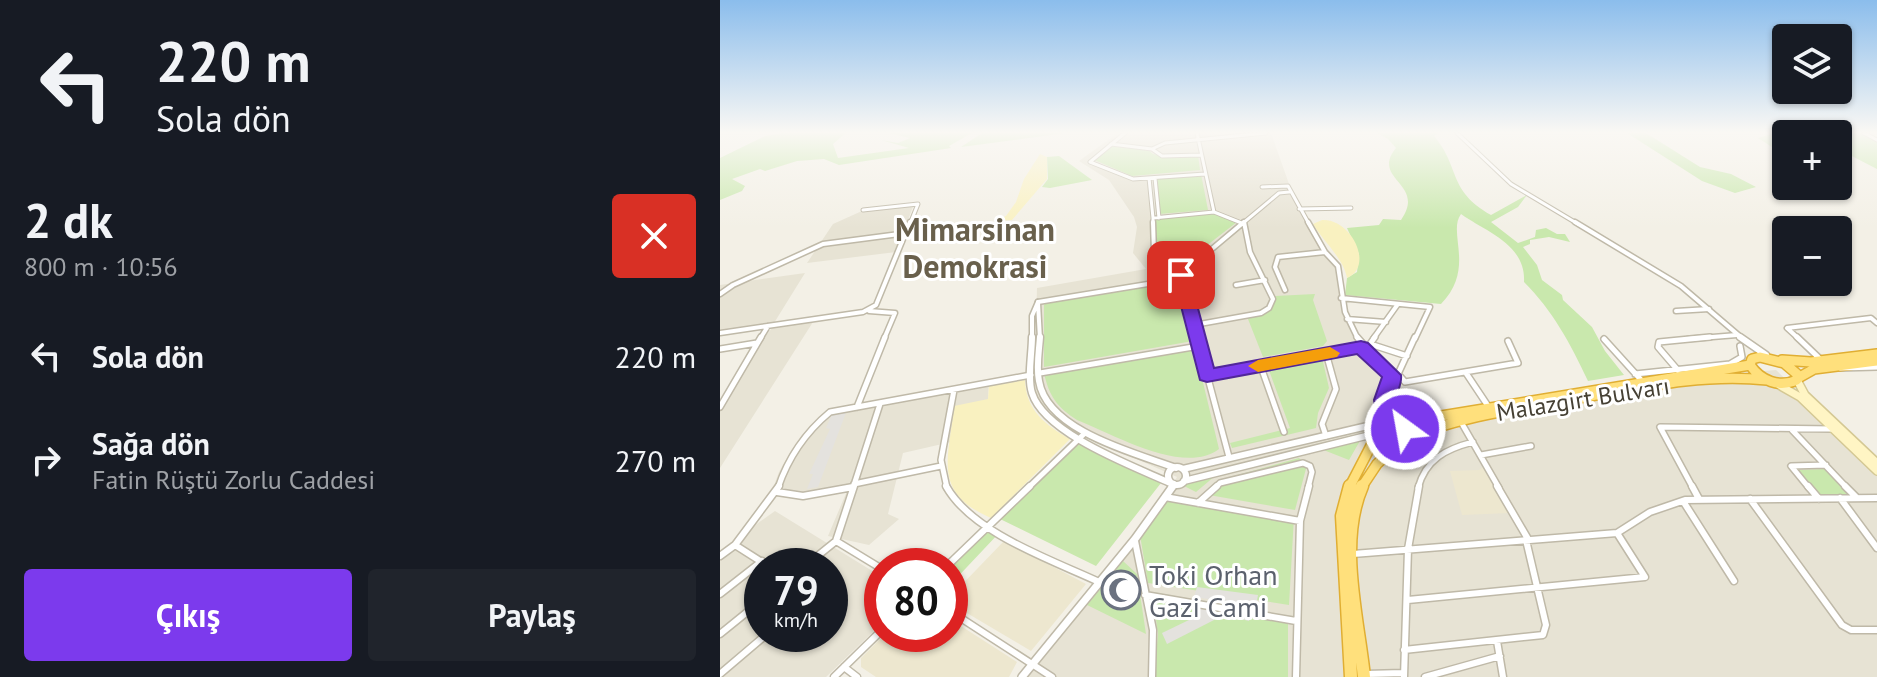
<!DOCTYPE html>
<html lang="tr">
<meta charset="utf-8">
<style>
:root{--surface:#171b24;--page:#20242c;--text:#f1f3f6;--muted:#9ea1a6;--accent:#7c3aed}
body{margin:0;font-family:"PT Sans",sans-serif;background:var(--page);color:var(--text);height:100vh;display:flex;flex-direction:column;font-size:30px;white-space:nowrap}
*{box-sizing:border-box;margin:0}
p{font-size:26px;color:var(--muted)}
.icon{flex:none;width:44px;height:44px;fill:none;stroke:currentColor;stroke-width:2;stroke-linecap:round;stroke-linejoin:round}
.map{position:relative;flex:1;overflow:hidden}
.drawer{display:flex;flex-direction:column;background:var(--surface);width:720px}
.drawer>*{flex:none}
.guide{background:#171b24;color:var(--text);overflow:hidden}
.tools{position:absolute;left:1052px;top:24px;display:grid;gap:16px}
.tools a{display:grid;place-items:center;width:80px;height:80px;border-radius:8px;background:var(--surface);box-shadow:0 2px 6px #0004;font-size:40px}
.speed{position:absolute;left:24px;top:548px;display:flex;gap:16px;font-size:40px;font-weight:700;text-align:center}
.speed>*{display:grid;place-content:center;width:104px;height:104px;border-radius:50%;background:var(--surface);box-shadow:0 2px 6px #0004;line-height:1}
.speed small{font-size:20px;font-weight:400}
.speed .limit{border:12px solid #d22;background:#fff;color:#111}
.pin{position:absolute;display:grid;place-items:center;width:68px;height:68px;color:#fff;margin:-34px;border-radius:16px;box-shadow:0 4px 12px #0006}
.me{position:absolute;width:88px;margin:-44px;rotate:328deg;stroke-linejoin:round;filter:drop-shadow(0 0 6px #0008)}
.turn{display:flex;align-items:center;gap:28px;height:168px;padding:0 24px;font-size:36px}
.turn .icon{width:104px;height:104px;stroke-width:2.5}
.turn b{display:block;font-size:56px;line-height:68px}
.round{display:grid;place-items:center;flex:none;width:84px;height:84px;border-radius:8px;background:var(--page)}
.head{display:flex;align-items:center;justify-content:space-between;height:136px;padding:0 24px}
h1{font-size:48px;font-weight:600;line-height:60px}
.cta{display:flex;gap:16px;margin-top:auto;padding:16px 24px}
.cta a{flex:1;height:92px;border-radius:8px;background:var(--accent);color:#fff;font-size:32px;font-weight:600;line-height:92px;text-align:center}
.cta a+a{background:var(--page);color:var(--text)}
ul{padding:0;list-style:none}
li{display:flex;align-items:center;gap:24px;height:104px;padding:0 24px}
li div{flex:1}
li b{display:block;font-size:30px}
li em{font-style:normal}
main{display:flex;flex:1;min-height:0}
.map>svg:first-child{display:block}
</style>
<main>
<section class="drawer">
<div class="guide">
<div class="turn"><svg class="icon" aria-label="left" viewBox="0 0 24 24"><path d="M17 20v-9H6M10 6l-5 5 5 5"/></svg><div><b>220 m</b>Sola dön</div></div>
</div>
<div class="head"><div><h1>2 dk</h1><p>800 m · 10:56</p></div><a class="round" style="background:#d93025;color:#fff"><svg class="icon" aria-label="close" viewBox="0 0 24 24"><path d="M6 6l12 12M18 6L6 18"/></svg></a></div>
<ul>
<li><svg class="icon" aria-label="left" viewBox="0 0 24 24"><path d="M17 20v-9H6M10 6l-5 5 5 5"/></svg><div><b>Sola dön</b></div><em>220 m</em></li>
<li><svg class="icon" aria-label="right" viewBox="0 0 24 24"><path d="M7 20v-9h11M14 6l5 5-5 5"/></svg><div><b>Sağa dön</b><p>Fatin Rüştü Zorlu Caddesi</p></div><em>270 m</em></li>
</ul>
<div class="cta"><a>Çıkış</a><a>Paylaş</a></div>
</section>
<div class="map">
<svg width="1157" height="677" viewBox="0 0 1157 677">
<rect width="100%" height="100%" fill="#f3f0e6"/>
<path fill="#e7e3d4" fill-rule="evenodd" d="M398,133h153l24,68 24,43 21,23 2,36 11,30 8,15 31,29 -8,30 5,24 92,-19 238,-37 57,-5 101,97v210h-853l145,-186 8,-14 -112,-50 -19,-16 -12,-22 3,-101 109,-19 -13,-16 4,-26 -3,-10 -25,-37 -30,-19z
M194,204l-18,48 -89,11 26,-39 29,-13z
M85,273l-31,50 -54,9v-47z
M93,322l-93,146v-66l26,-43 26,-31z
M269,380l-1,19 -37,43 -48,11 -15,61 11,5 -30,26 -41,-9 19,-45 -45,7 -32,-2 9,-24 13,-23 33,-35z
M55,511l107,66v46l-56,54h-106v-127zM42,566h68v68h-68z"/>
<path fill="#ede7cf" d="M763,467l27,46 -48,2 -12,-44 29,-1z
M284,541l82,43 -55,67 -81,-48v-6z
M230,619l67,43 -8,15h-133l-15,-10v-9l24,-24h65z"/>
<path fill="#c9e8ad" d="M63,133h63l-13,11 5,14 71,-10 -28,-8 17,3 12,-5 -22,-5h84l-23,13 2,2 -112,17 -15,-6 -27,2 -32,10 -5,-2 -28,10 13,7 -3,5 -22,9v-42l45,-22z
M262,133h84l-105,14z
M657,133h61l-4,3c27,32 13,54 57,79l36,-20 -9,12 -27,15 27,21 17,-6 1,-7 10,-2 11,6h8l5,8 -21,-5 -19,3v4l-7,3 14,18 5,15 20,15 1,5 29,27 13,24 19,24 -36,6c-18,-38 -35,-70 -64,-99 2,-38 -38,-50 -63,-68 -14,19 15,54 -20,90l-96,-9 2,-17 10,-6 2,-18 -12,-26 32,-3 4,-6 18,1c26,-37 -31,-40 -5,-72l-8,-9z
M907,133h19l54,34 31,7 25,13 -21,6 -33,-12z
M1054,133h87l16,8v28l-31,-16 2,-2 -10,-4v-13h-52v22l-28,-18z
M390,144l37,5 6,5 9,2 36,-1 2,15 -68,6 -40,-17z
M339,156l33,24 -42,8 -8,-1 6,-8 -1,-22z
M481,174l7,36 -49,4 -3,-36z
M490,212l27,10 -49,38 -34,-9v-34z
M457,280l4,12 -3,1 15,48 -149,26v-62l3,-4z
M595,294l-2,6 14,41 -4,5 -60,11 -17,-43 22,-7 7,-11z
M474,345l25,104c-35,27 -106,-15 -142,-29 -20,-13 -28,-24 -33,-47z
M601,353l8,35 -11,25 -2,15 -84,20 -2,-5 60,-15 -24,-66z
M634,435l7,4 -12,21 -28,-11 -106,27 -19,16 -16,-8 28,-13z
M358,439l78,34 5,10 -65,83 -98,-48z
M579,458l8,7 -12,45 -92,-16 20,-15z
M1104,469l26,26 -31,1 -22,-26z
M451,497l123,20 -5,88 -141,-22 -8,-48z
M268,526l12,6 -50,53v-19z
M403,561l14,13 9,60 -59,-29z
M432,592l136,24v61h-134l4,-43z"/>
<path fill="#f9f1c0" d="M320,154l7,3v22l-35,41 -16,1 10,-5 10,-14 8,-23z
M602,220c29,-2 53,46 25,58 -3,-19 -24,-37 -34,-54z
M305,380c1,30 20,45 45,59l-79,79c-61,-26 -41,-62 -37,-112l34,-7 1,-13z"/>
<path fill="#e4e2de" d="M127,410l-29,77 -11,2 6,-15h-4l21,-45 -4,-1 7,-16z
M477,587l61,8 -2,11 -62,-9z
M501,604l32,6 -4,11 -24,-6 -11,1v4l-47,24 -5,-11 27,-13 -2,-5 19,-9 2,5 11,-2z"/>
<g fill="none" stroke-linecap="round" stroke-linejoin="round">
<defs>
<path id="minor-far3" d="M405,133l-35,29 43,17 72,-5
M477,133l17,79 30,12
M1144,133l13,7
M391,144l41,5
M481,155l-39,1 -10,-7 13,-6 101,-10
M429,178l4,40
M435,178l4,40
M542,187l26,-1 21,38
M579,209l52,-1
M143,210l55,-6 -8,20
M433,224v-6l61,-6
M522,224l37,-31 10,-1"/>
<path id="minor-far2" d="M433,222l1,31 37,12
M588,222l17,30 13,14 7,46 13,27
M461,276l17,63
M516,285l29,-5
M565,290l-10,-23 3,-10 47,-5
M0,294l13,-9 90,-41 84,-11
M621,298l89,9 -15,32
M318,302l128,-21 15,-6 63,-53
M149,311l26,2 -11,26
M956,311l33,-2
M627,319l39,3
M474,325l67,-12 8,-5 4,-9 -23,-47 -6,-30
M0,333l143,-21 13,-7 34,-83
M40,339l8,-13
M653,339l25,-35
M968,339l49,-4
M1079,339l-12,-11 84,-10 6,5"/>
<path id="minor-far1" d="M477,337l32,120
M637,337l34,38 -12,45
M655,337l-5,7 37,12
M695,337l-17,37 7,8 113,-19 -10,-22
M1077,337l22,21
M884,339l38,42
M0,349l37,-6
M606,353l10,36 -14,35 4,12
M541,367l23,65
M1120,368l37,-1
M320,373l159,-27
M746,373l22,33
M915,374l95,-10 12,-7 -2,-11
M962,375l-24,-28 1,-5 51,-5
M487,376l154,-29
M670,388l10,18 24,10
M665,402l7,18
M0,407l41,-70
M137,407l28,-70
M741,422l38,66
M1072,430l55,58
M761,455l50,-9
M134,484l87,-18
M58,488c10,-30 28,-56 52,-76l201,-37
M130,488l3,-1
M133,488l27,-84
M227,488l-6,-28 13,-70
M308,488l57,-55
M495,488l5,-5 83,-20 7,3 2,6 -4,16
M698,488c8,-29 28,-39 55,-46
M973,488l-33,-61 172,2
M1089,488l-18,-22 35,-1"/>
<path id="minor" d="M134,486l-18,55 46,28
M226,486c26,47 106,74 153,96
M777,486l31,53
M972,486l7,13
M1088,486l11,13
M1125,486l12,12
M57,492l26,4 50,-9
M445,497l135,24
M1120,498l37,50
M1030,499l92,126 9,5h26
M963,501l51,80
M478,503l19,-17
M415,541l18,89 -1,47
M15,545l33,21
M633,554l264,-21 33,-21 35,-12 192,-2
M0,556l15,-11 44,-59
M85,566l31,-25
M227,566l83,-80
M0,594l42,-33
M425,595l151,26
M688,600l237,-23 -28,-44
M230,611l102,66
M0,634l42,-34
M777,641l6,36
M684,650l139,-15 3,-10 -20,-85
M124,667l13,10
M0,674l47,-40
M646,674l37,-1
M114,677l48,-47
M576,677l4,-156 9,-35
M684,677l4,-128 11,-63
M705,677l75,-21"/>
<path id="tertiary-far3" d="M737,133l54,51 67,40"/>
<path id="tertiary-far2" d="M855,222l106,64 62,53
M318,303l2,36
M312,339v-23l6,-14"/>
<path id="tertiary-far1" d="M312,337c0,17 -5,41 0,56 13,41 101,73 138,90
M320,337c-1,15 -4,30 -1,44 8,50 96,72 137,87
M1020,337l26,18
M448 476a9 9 0 1 1 18 0a9 9 0 1 1-18 0Z
M463,469l193,-45
M464,481l190,-47
M451,488l3,-4"/>
<path id="tertiary" d="M302,677l113,-138 38,-53"/>
<path id="secondary" d="M1077,380l8,15 72,68
M1059,385l21,12 77,74"/>
<path id="trunk-far1" d="M1040,357l24,6 13,11v6c-18,8 -36,1 -47,-15l2,-6z
M1062,360l29,2 66,-8
M1078,378l16,-9 63,-8
M665,420l16,5 4,9 -3,6 -14,4 -12,-8 -1,-11z
M674,421l29,-2 327,-54
M682,440c55,-23 113,-31 172,-41 64,-11 127,-26 193,-19
M629,488l27,-52
M641,488l16,-24 23,-22"/>
<path id="trunk" d="M630,486l-8,30 9,161
M642,486c-25,57 -4,132 2,191"/>
</defs>
<use href="#minor-far3" stroke="#bfb9a8" stroke-width="5"/>
<use href="#minor-far2" stroke="#bfb9a8" stroke-width="7"/>
<use href="#minor-far1" stroke="#bfb9a8" stroke-width="8"/>
<use href="#minor" stroke="#bfb9a8" stroke-width="9"/>
<use href="#tertiary-far3" stroke="#bfb9a8" stroke-width="5"/>
<use href="#tertiary-far2" stroke="#bfb9a8" stroke-width="7"/>
<use href="#tertiary-far1" stroke="#bfb9a8" stroke-width="9"/>
<use href="#tertiary" stroke="#bfb9a8" stroke-width="10"/>
<use href="#secondary" stroke="#d4c894" stroke-width="10"/>
<use href="#trunk-far1" stroke="#e0ae33" stroke-width="12"/>
<use href="#trunk" stroke="#e0ae33" stroke-width="15"/>
<use href="#minor-far3" stroke="#fff" stroke-width="3"/>
<use href="#minor-far2" stroke="#fff" stroke-width="4"/>
<use href="#minor-far1" stroke="#fff" stroke-width="5"/>
<use href="#minor" stroke="#fff" stroke-width="6"/>
<use href="#tertiary-far3" stroke="#fff" stroke-width="3"/>
<use href="#tertiary-far2" stroke="#fff" stroke-width="4"/>
<use href="#tertiary-far1" stroke="#fff" stroke-width="6"/>
<use href="#tertiary" stroke="#fff" stroke-width="7"/>
<use href="#secondary" stroke="#fff5c4" stroke-width="7"/>
<use href="#trunk-far1" stroke="#ffe07c" stroke-width="9"/>
<use href="#trunk" stroke="#ffe07c" stroke-width="12"/>
</g>
<linearGradient id="sky" x2="0" y2="1"><stop stop-color="#8bbdec"/><stop offset="0.58" stop-color="#faf8f4"/><stop offset="1" stop-color="#faf8f4" stop-opacity="0"/></linearGradient>
<rect width="1157" height="228" fill="url(#sky)"/>
<path fill="#7c3aed" stroke="#51269a" stroke-width="2" d="M461,270l8,5 25,93 147,-27 7,2 33,32c2,14 -13,27 -1,40 5,6 11,7 15,14l-3,6c-20,6 -37,-17 -38,-35l8,-23 -25,-23 -150,28 -7,-2 -27,-105z"/>
<path fill="#f59e0b" d="M610,347l10,6 -3,4 -79,15 -10,-6 10,-6z"/>
<defs>
<symbol id="mosque-ring" viewBox="-11 -11 22 22"><circle r="9.5" fill="#fff" stroke="#6b7280" stroke-width="1.5"/><path d="M3.5-4.9A6 6 0 1 0 3.5 4.9A5 5 0 1 1 3.5-4.9Z" fill="#6b7280"/></symbol>
</defs>
<g fill-rule="evenodd">
<use href="#mosque-ring" x="379" y="568" width="44" height="44"/>
</g>
<g text-anchor="middle" dominant-baseline="central" stroke-width="6" stroke-linejoin="round" paint-order="stroke">
<g font-size="24" fill="#464135" stroke="#fff">
<text transform="translate(863 399) rotate(-9)">Malazgirt Bulvarı</text>
</g>
<g font-size="28" fill="#5b616d" stroke="#fff" text-anchor="start">
<text x="429" y="574">Toki Orhan<tspan x="429" dy="32">Gazi Cami</tspan></text>
</g>
<g font-size="32" font-weight="bold" fill="#69604c" stroke="#fff">
<text x="255" y="229">Mimarsinan<tspan x="255" dy="37">Demokrasi</tspan></text>
</g>
</g>
</svg>
<div class="tools">
<a><svg class="icon" aria-label="layers" viewBox="0 0 24 24"><path d="M12 4l9 5-9 5-9-5zM3 14l9 5 9-5"/></svg></a>
<a>+</a>
<a>−</a>
</div>
<div class="speed"><div>79<small>km/h</small></div><div class="limit">80</div></div>
<div class="pin" style="left:461px;top:275px;background:#d93025"><svg class="icon" aria-label="arrive" viewBox="0 0 24 24"><path d="M6 21V4h12l-3 4 3 4H6"/></svg></div>
<svg class="me" style="left:685px;top:429px" viewBox="-20 -20 40 40"><circle r="17" fill="#7c3aed" stroke="#fff" stroke-width="3"/><path d="M0-11L8 9 0 5-8 9z" fill="#fff"/></svg>
</div>
</main>
